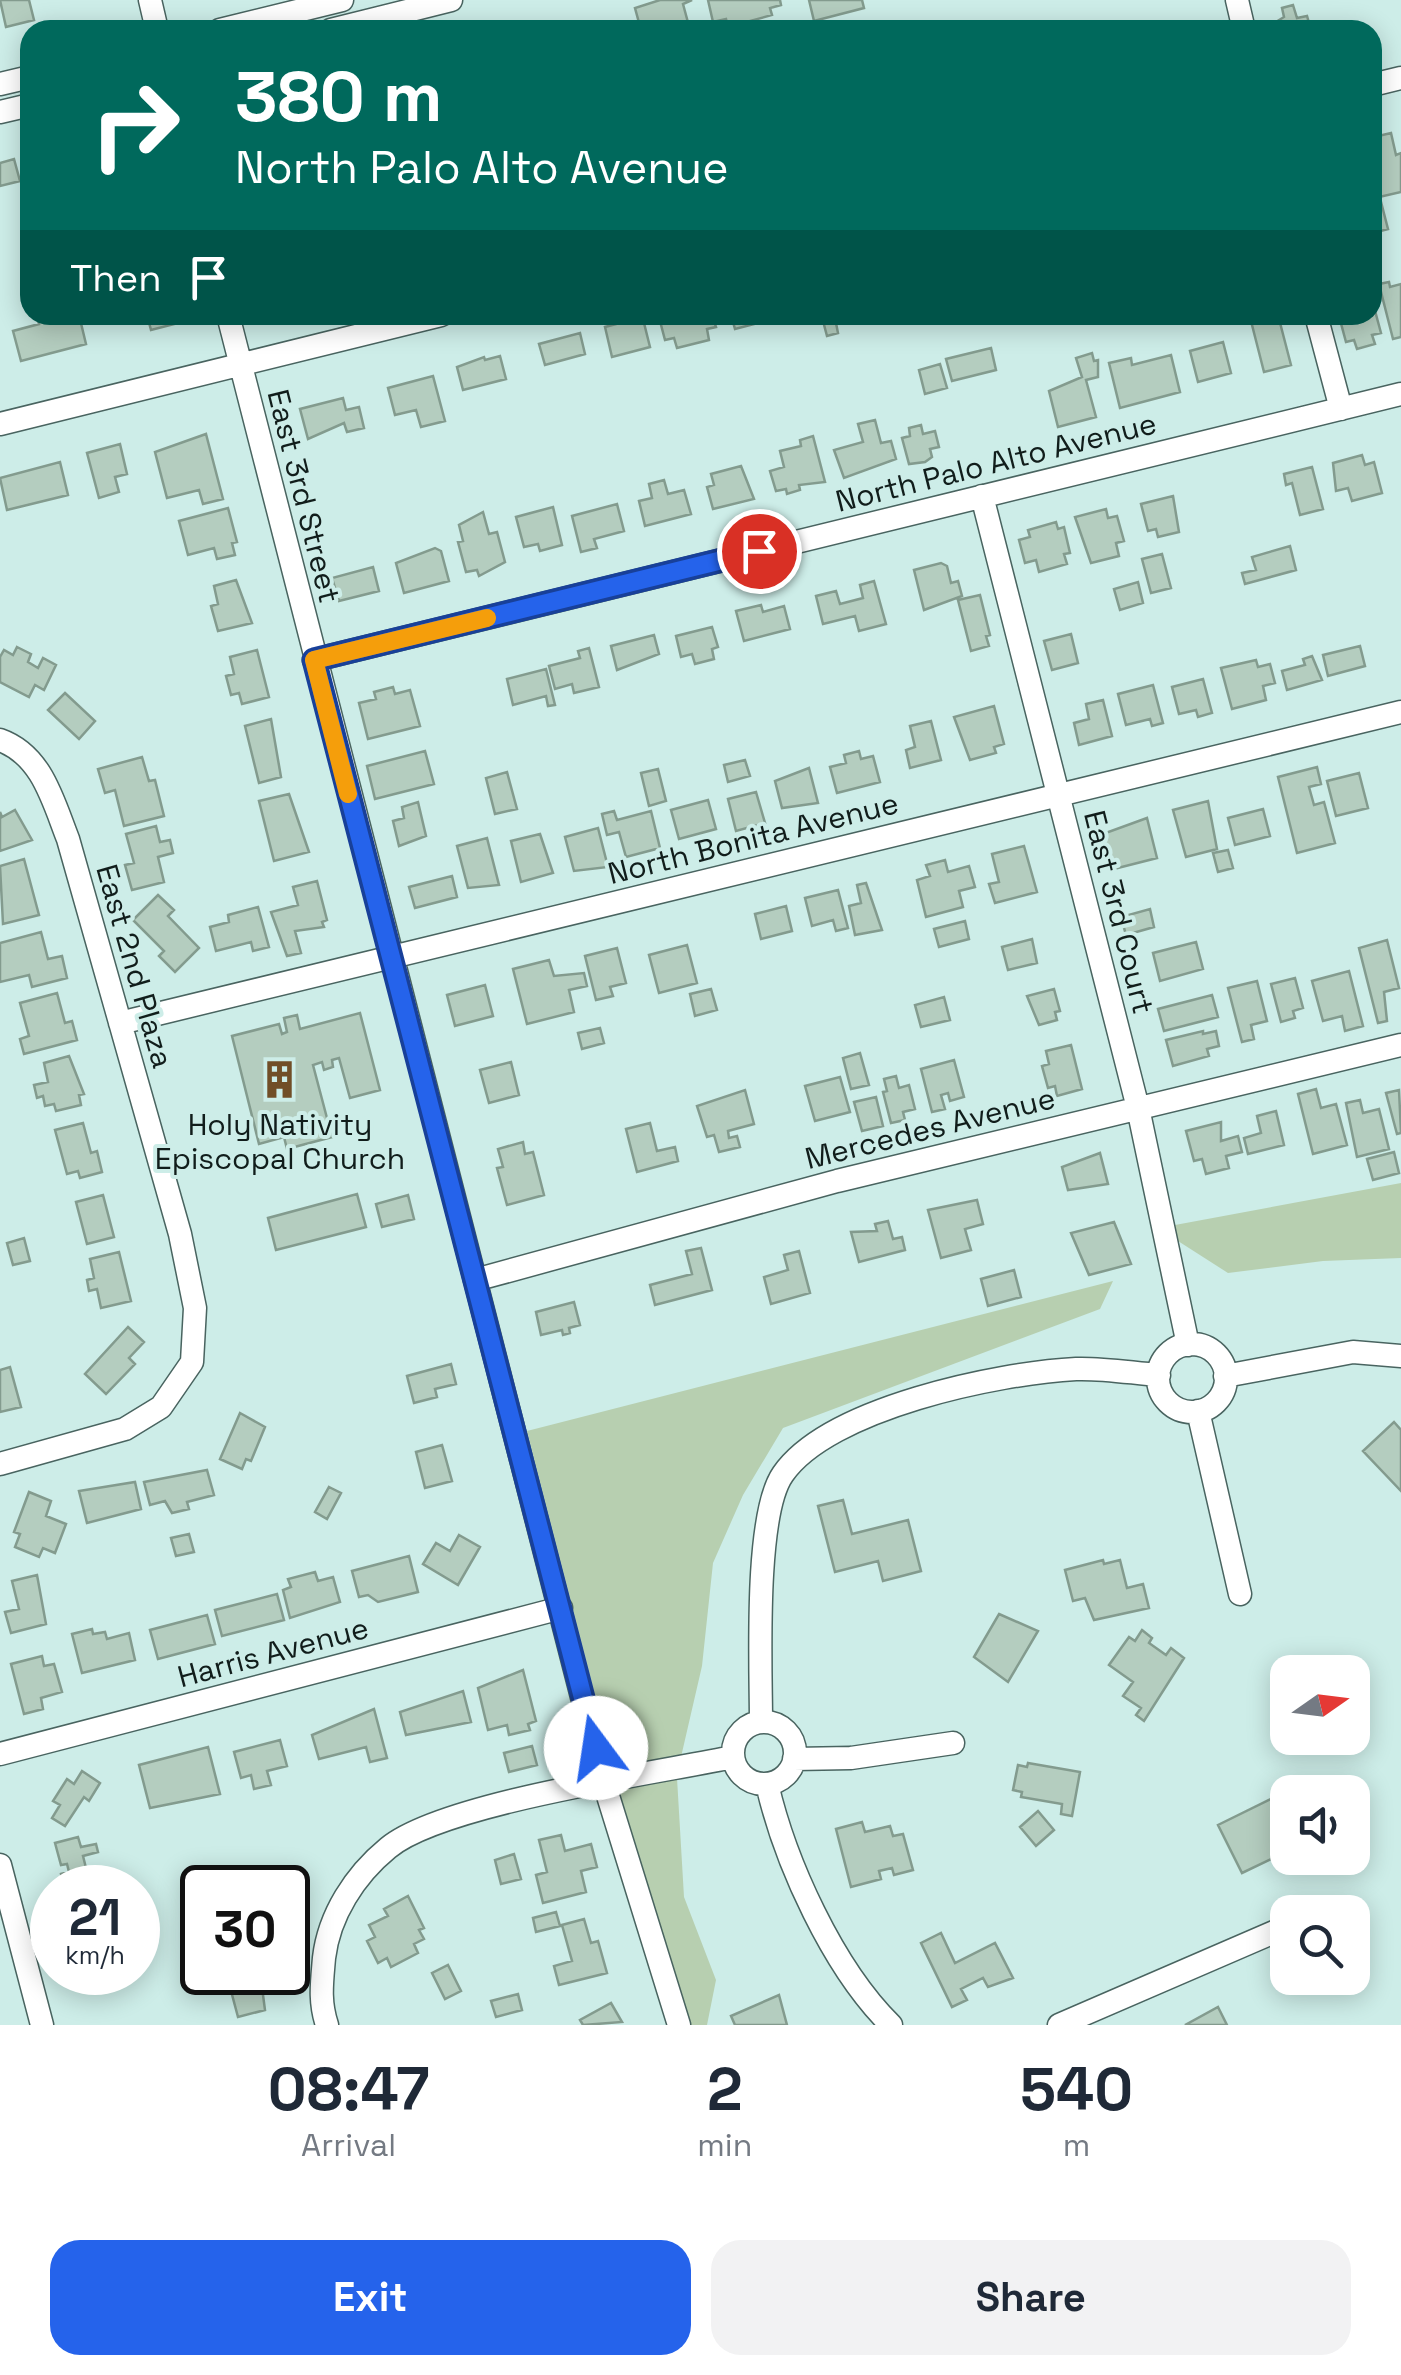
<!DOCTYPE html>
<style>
:root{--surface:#fff;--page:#f2f2f3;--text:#1f2937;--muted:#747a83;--accent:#2563eb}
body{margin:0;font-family:"Space Grotesk",sans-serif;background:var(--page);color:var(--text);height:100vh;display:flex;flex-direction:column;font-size:38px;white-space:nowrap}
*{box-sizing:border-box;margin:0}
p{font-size:32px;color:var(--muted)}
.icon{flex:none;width:55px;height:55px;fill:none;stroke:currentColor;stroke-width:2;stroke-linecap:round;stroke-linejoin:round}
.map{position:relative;height:2025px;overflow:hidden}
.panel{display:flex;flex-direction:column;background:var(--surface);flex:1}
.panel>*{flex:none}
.banner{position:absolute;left:20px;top:20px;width:1362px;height:305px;border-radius:30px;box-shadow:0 5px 25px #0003;background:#00695c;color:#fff;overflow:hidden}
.needle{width:65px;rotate:76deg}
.fabs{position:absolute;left:1270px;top:1655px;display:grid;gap:20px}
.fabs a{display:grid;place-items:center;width:100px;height:100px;border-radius:20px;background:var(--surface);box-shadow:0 5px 25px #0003;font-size:50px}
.speed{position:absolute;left:30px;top:1865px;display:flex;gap:20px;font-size:50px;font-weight:700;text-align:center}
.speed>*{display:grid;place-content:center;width:130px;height:130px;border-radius:50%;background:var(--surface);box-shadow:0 5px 25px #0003;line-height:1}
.speed small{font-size:25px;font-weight:400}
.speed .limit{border:5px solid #111;border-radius:15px;background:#fff;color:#111}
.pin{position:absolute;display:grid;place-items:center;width:85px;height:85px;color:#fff;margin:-42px;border:5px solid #fff;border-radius:50%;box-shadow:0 2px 10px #0007}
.me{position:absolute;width:110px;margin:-55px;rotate:346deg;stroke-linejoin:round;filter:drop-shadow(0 0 8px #0008)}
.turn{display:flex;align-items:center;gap:35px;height:210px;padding:0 50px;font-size:45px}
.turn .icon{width:130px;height:130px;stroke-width:2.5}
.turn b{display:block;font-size:70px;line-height:85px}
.then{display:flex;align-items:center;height:95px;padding:0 50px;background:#0003;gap:20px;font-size:38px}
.eta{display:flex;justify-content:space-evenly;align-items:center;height:170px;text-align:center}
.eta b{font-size:60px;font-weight:600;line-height:70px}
.action{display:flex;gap:20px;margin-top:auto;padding:20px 50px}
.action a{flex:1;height:115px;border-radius:30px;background:var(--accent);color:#fff;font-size:40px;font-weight:600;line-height:115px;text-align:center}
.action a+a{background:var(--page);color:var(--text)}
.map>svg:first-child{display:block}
</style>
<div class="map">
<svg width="1401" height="2025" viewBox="0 0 1401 2025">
<rect width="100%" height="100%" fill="#cdede8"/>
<path fill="#b7cfb0" d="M1401,1183v75l-78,3 -95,12 -50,-32 -3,-16z
M1113,1281l-13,28 -317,119 -40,67 -30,68 -11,103 -21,91 -68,14 -86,-340z
M677,1778l7,119 32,83 -9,45h-16l-73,-235z"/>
<path fill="#b4cdbf" stroke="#839b8e" stroke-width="2.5" d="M0,0h29l5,20 -28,7z
M660,0h32l-9,4 7,26h-49l-6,-22z
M708,0h72l1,5 -11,3 2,7 -44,12 -2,-8 -13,3z
M809,0h53l2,8 -50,13z
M1293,5l4,13 10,-2 4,14h-38l-2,-5 13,-8 -2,-9z
M1372,130l2,7 17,-4 5,22 5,-2v39l-26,6z
M14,159l6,22 -20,5v-23z
M1380,198l8,31 -15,4 -1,-33z
M1389,282l1,5 11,-3v53l-8,2 -14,-55z
M1374,307l7,26 -9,2 3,9 -18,5 -3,-9 -8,2 -7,-26 33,-1z
M58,315l1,4 20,-4 7,29 -65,17 -8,-30 26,-7 -2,-7z
M147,315h45l2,4 -43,11z
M630,315h12l8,32 -38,10 -7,-30 26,-7z
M674,315h38l4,12 -9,2 2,11 -32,8 -3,-10 -9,2 -5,-19z
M731,315h33l2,6 -31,8z
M813,315h27l-5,3 3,15 -11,3 -4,-15 -8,2z
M1278,315l13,50 -27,7 -13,-51z
M580,333l5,21 -40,11 -6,-21z
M1223,342l8,31 -33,9 -8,-31z
M991,348l5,22 -44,11 -6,-22z
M1092,353l2,8 4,-1v17l-12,3 10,37 -38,10 -9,-36 33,-14 -6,-19z
M1171,355l9,37 -60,16 -11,-45 22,-5 1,7z
M500,356l6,23 -43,11 -6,-23 27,-10 1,3z
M940,364l7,24 -22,6 -6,-24z
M433,376l12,45 -24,6 -5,-17 -21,5 -7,-27z
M343,398l3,12 13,-3 5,21 -17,4 -3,-9 -36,16 -8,-30z
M875,420l6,23 10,-2 5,18 -52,19 -10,-28 29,-8 -5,-18z
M921,425l2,9 12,-3 4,16 -9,2 2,8 -7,5 -16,2 -7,-26 8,-2 -1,-8z
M206,434l17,65 -20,5 -4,-14 -32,8 -12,-46z
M813,436l12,46 -26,3 1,5 -13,4 -1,-5 -10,2 -6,-20 14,-4 -4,-16 21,-5 -1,-6z
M120,444l7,30 -12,3 4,15 -20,6 -12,-45z
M1362,455l3,10 9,-3 8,31 -30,8 -4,-13 -12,3 -3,-28z
M60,462l8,33 -61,15 -7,-32z
M741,466l13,33 -41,10 -6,-22 7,-2 -3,-11z
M1312,467l11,42 -23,6 -8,-32 -6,2 -2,-11z
M664,480l4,14 16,-4 7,24 -46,12 -6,-25 13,-3 -3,-14z
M1173,496l6,36 -21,5 -2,-8 -8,2 -7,-27z
M617,504l7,27 -30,8 3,9 -16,4 -9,-36z
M553,507l9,38 -22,6 -2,-7 -14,3 -8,-30z
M228,508l9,34 -5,1 3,12 -18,4 -3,-11 -26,7 -9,-34z
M1106,509l2,9 9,-2 7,25 -8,2 3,13 -28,7 -16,-46z
M483,512l6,22 8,-2 8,30 -26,14 -2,-6 -11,2 -8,-30 5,-1 -4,-16z
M1056,522l2,7 6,-2 6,26 -6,1 3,10 -28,8 -3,-12 -11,3 -6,-23 11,-3 -2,-7z
M1290,546l6,24 -51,14 -3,-11 14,-3 -4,-13z
M435,548l6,3 8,30 -45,12 -8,-30z
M1162,554l9,34 -20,5 -9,-34z
M941,563l6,3 4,17 7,-2 4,15 -38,14 -10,-40z
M373,567l6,24 -40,10 -7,-23z
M236,580l16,43 -34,8 -7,-25 7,-2 -4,-18z
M874,581l12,43 -27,7 -4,-15 -32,8 -7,-28 20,-5 4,13 23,-6 -3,-13z
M1138,582l5,21 -23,7 -6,-21z
M980,595l10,40 -4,1 3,10 -18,5 -13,-51z
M761,605l2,7 21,-6 6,23 -46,12 -8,-30z
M712,627l6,20 -6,2 2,10 -19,5 -3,-10 -11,3 -5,-21z
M1071,634l7,29 -26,7 -8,-29z
M654,635l5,19 -42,16 -6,-24z
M1360,646l5,20 -37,10 -5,-21z
M17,647l14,7 -3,8 10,6 5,-10 13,7 -12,25 -9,-5 -6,12 -29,-15v-25l4,-7 9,5z
M589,648l10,39 -25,6 -2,-9 -17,5 -6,-23 31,-8 -2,-7z
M257,650l12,47 -27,7 -3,-11 -8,2 -5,-19 8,-2 -4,-17z
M1312,656l10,24 -35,10 -5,-19 23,-6 -2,-6z
M1256,660l2,7 12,-3 5,19 -12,3 3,14 -34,9 -11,-41z
M546,669l9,36 -7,1 -2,-10 -33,9 -6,-26z
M1203,679l9,34 -14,4 -2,-7 -17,4 -7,-27z
M1153,685l10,38 -11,3 -2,-7 -24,6 -8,-31z
M393,687l2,7 15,-4 10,36 -52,13 -9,-36 17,-4 -2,-7z
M65,693l30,28 -16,18 -31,-29z
M1103,700l9,36 -33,9 -5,-22 15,-4 -3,-15z
M994,706l10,38 -10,3 2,6 -26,7 -16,-43z
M271,719l10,58 -22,6 -14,-57z
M931,721l10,39 -31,8 -4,-18 9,-3 -5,-21z
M425,751l9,33 -59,15 -8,-33z
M859,751l2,8 12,-3 7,26 -43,11 -7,-26 16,-4 -2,-8z
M142,757l7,24 6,-1 9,36 -40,10 -9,-36 -10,3 -7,-24z
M745,760l5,16 -22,6 -4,-17z
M1317,767l4,17 -12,3 5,18 10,-3 11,41 -38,10 -19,-76z
M809,768l9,35 -36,5 -7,-27z
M658,769l8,32 -17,5 -8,-33z
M507,772l10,37 -22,5 -9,-36z
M1359,773l9,35 -32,8 -9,-35z
M756,792l9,31 -29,8 -8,-32z
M289,794l20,58 -35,9 -15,-60z
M708,800l8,29 -37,10 -8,-29z
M1208,801l9,48 -31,8 -13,-47z
M418,802l8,34 -27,10 -6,-25 11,-3 -2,-11z
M1263,809l7,27 -35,9 -7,-27z
M15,810l17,30 -32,11v-39l2,5z
M614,811l3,9 34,-9 9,37 -34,9 -7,-25 -12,3 -5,-21z
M1147,818l10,40 -47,12 -10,-35z
M156,826l4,16 10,-2 3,13 -15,4 6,25 -32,8 -7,-25 9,-2 -8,-29z
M598,828l10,39 -34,4 -9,-34z
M540,834l13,39 -32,9 -10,-41z
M487,838l12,47 -31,3 -11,-42z
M1024,846l13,46 -42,11 -6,-19 10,-2 -7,-28z
M1228,850l5,18 -15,4 -5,-19z
M24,859l15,56 -36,9 -3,-58z
M945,860l3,12 21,-6 6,21 -16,4 4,16 -37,10 -9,-37 13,-4 -4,-11z
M452,876l5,21 -42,11 -6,-21z
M317,881l10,39 -5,2 2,5 -29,4 6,22 -14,3 -16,-44 27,-7 -5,-18z
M866,883l16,47 -27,5 -6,-29 12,-3 -4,-18z
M838,890l10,38 -12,3 -3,-11 -21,6 -7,-28z
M158,895l16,15 -6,6 31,32 -24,24 -16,-16 5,-5 -31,-31z
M786,906l6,25 -31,8 -6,-25z
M258,907l11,40 -16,4 -2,-9 -35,9 -6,-24 19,-5 -1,-7z
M1150,909l4,18 -28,8 -5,-18z
M965,921l4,18 -30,8 -5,-18z
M41,932l7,27 14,-3 5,22 -35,9 -3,-12 -29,7v-39z
M1032,939l5,24 -29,7 -6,-23z
M1387,940l12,48 -15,4 3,29 -9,2 -19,-75z
M1196,942l7,27 -43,12 -7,-28z
M687,945l10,38 -38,10 -10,-38z
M617,948l9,35 -16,4 3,9 -17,4 -11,-44z
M549,960l5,16 30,-3 3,13 -18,4 5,22 -47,12 -14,-55z
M1349,971l14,55 -18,5 -3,-15 -19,5 -11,-40z
M1295,978l8,30 -10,3 2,7 -14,4 -10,-38z
M1257,981l10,40 -16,4 3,14 -12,3 -14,-54z
M485,985l8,31 -38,10 -8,-31z
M711,989l6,21 -22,6 -5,-22z
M1054,989l6,22 -5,1 2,8 -18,5 -12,-29z
M57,993l8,30 7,-2 5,19 -53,14 -4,-15 9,-3 -9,-33z
M1212,995l6,22 -54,14 -6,-22z
M944,997l6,23 -29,7 -6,-22z
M360,1013l20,77 -30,8 -11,-40 -7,2 1,7 -9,3 -2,-8 -9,3 19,72 -45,12 -3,-12 -25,7 -27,-108 47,-12 3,10 5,-2 -3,-14 13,-3 3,14z
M600,1028l4,15 -22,6 -4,-16z
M1203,1031v3l13,-3 3,15 -12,3 2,7 -36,10 -7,-26z
M1071,1045l11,44 -25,7 -2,-10 -7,2 -6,-22 7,-2 -3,-13z
M860,1053l9,32 -18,4 -8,-31z
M69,1056l15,38 -5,1 2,10 -25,6 -2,-7 -9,2 -2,-10 -6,2 -3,-13 14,-3 -4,-19z
M954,1060l10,37 -14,4 -2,-8 -7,2 4,14 -13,3 -11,-43z
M511,1062l8,33 -30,8 -9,-33z
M896,1076l3,12 10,-3 6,24 -12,3 2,8 -14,3 -8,-31 4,-1 -3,-12z
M840,1077l10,35 -35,9 -10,-35z
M1316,1089l5,19 15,-4 11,41 -34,9 -15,-60z
M745,1090l9,34 -26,7 1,7 8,-2 3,11 -21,5 -5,-17 -7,2 -10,-31z
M1399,1090l2,43 -4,1 -11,-41z
M876,1097l7,29 -21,5 -8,-29z
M1360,1100l3,13 16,-4 10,40 -32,8 -11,-54z
M1276,1111l8,34 -36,9 -4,-16 17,-5 -4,-17z
M1221,1122v19l17,-5 4,16 -16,4 3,12 -23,6 -4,-15 -8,2 -8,-30z
M83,1123l8,30 6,-2 5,21 -22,6 -2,-7 -11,3 -12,-44z
M650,1123l7,28 18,-4 3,14 -41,11 -11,-43z
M523,1142l2,12 8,-2 11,43 -37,10 -10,-37 6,-1 -5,-18z
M1394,1152l5,21 -26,7 -6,-21z
M1100,1153l8,31 -40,6 -6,-23z
M357,1194l9,33 -90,23 -8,-32z
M103,1195l11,42 -27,7 -11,-42z
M408,1195l6,24 -32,8 -6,-23z
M977,1200l6,24 -18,5 6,21 -30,8 -13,-48z
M888,1221l5,18 9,-2 3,13 -46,12 -8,-30 26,-1 -2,-7z
M1114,1222l17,42 -42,11 -18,-42z
M24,1238l6,23 -17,4 -6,-22z
M701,1248l11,42 -57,15 -5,-20 42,-11 -6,-23z
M799,1251l11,42 -39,11 -7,-27 24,-7 -4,-15z
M119,1252l12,49 -30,7 -4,-19 -8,2 -2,-11 7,-2 -4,-19z
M1014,1270l7,27 -33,9 -7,-27z
M574,1302l6,23 -11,3 1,5 -7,2 -1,-5 -21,5 -5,-23z
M128,1327l16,15 -15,16 6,6 -29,30 -21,-20z
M451,1364l5,20 -21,5 2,8 -23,6 -7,-27z
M10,1367l11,40 -21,5v-42z
M240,1413l25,14 -14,34 -5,-2 -4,10 -22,-10z
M1394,1422l7,8v61l-38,-40z
M442,1445l10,36 -27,7 -9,-36z
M207,1470l7,25 -27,7 2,7 -17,4 -7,-12 -15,4 -6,-23z
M135,1482l6,27 -54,14 -8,-32z
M329,1487l12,6 -14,26 -12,-7z
M29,1492l22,9 -5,15 20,8 -11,29 -12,-5 -4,9 -24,-10 5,-13 -6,-2z
M843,1500l9,34 56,-14 13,51 -38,10 -5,-20 -43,11 -17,-66z
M189,1534l5,18 -18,4 -5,-18z
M459,1535l21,12 -22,38 -35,-21 13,-21 14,8z
M409,1556l9,36 -40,10 -10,-7 -9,2 -7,-26z
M1103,1560l1,4 16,-4 7,28 16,-4 6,24 -55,12 -9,-22 -12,3 -8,-31z
M315,1572l3,9 15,-4 7,25 -50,16 -7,-28 8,-3 -3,-8z
M37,1575l9,49 -35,9 -6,-21 14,-3 -7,-28z
M277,1594l7,26 -62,16 -7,-26z
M999,1614l39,17 -30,51 -34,-25z
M207,1615l8,29 -57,15 -8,-29z
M92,1629l1,5 12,-2 2,7 22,-6 6,27 -53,13 -10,-39z
M1142,1630l10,8 -3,5 17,12 5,-7 13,10 -40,63 -8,-6 5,-7 -18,-12 10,-14 -24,-17 20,-28 6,4z
M42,1656l2,10 10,-2 8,28 -21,6 2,11 -19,5 -13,-50z
M523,1670l13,51 -8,3 2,6 -21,5 -2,-10 -19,5 -10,-42z
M463,1691l8,31 -65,13 -6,-23z
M374,1709l13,49 -17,4 -4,-15 -47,12 -7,-24z
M280,1740l7,26 -20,5 4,14 -17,4 -3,-14 -10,3 -7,-26z
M532,1746l5,19 -28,7 -5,-19z
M208,1747l12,47 -70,14 -11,-43z
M1028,1763l52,9 -8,44 -11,-2 1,-10 -41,-7 1,-5 -9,-2 5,-25 9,2z
M82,1771l18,12 -11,18 -5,-4 -19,29 -13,-8 8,-13 -7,-4 14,-22 7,5z
M1271,1799l17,33v19l-46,22 -24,-48z
M1038,1811l16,19 -18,16 -16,-19z
M862,1822l3,10 25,-6 3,10 10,-2 10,36 -19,5 -2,-7 -13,3 2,8 -30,8 -15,-58z
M561,1835l4,16 26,-7 6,23 -16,4 5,21 -43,11 -7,-28 11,-3 -8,-32z
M78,1837l3,10 15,-3 2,8 -15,4 6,24 -25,7 -3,-13 8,-2 -2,-8 -6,1 -6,-22z
M514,1854l7,25 -20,5 -6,-24z
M408,1896l16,32 -5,2 5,9 -10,5 4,9 -27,14 -4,-9 -9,5 -11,-22 8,-4 -6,-12 19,-9 -4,-7z
M556,1912l4,14 -24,6 -3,-14z
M584,1919l7,24 7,-2 9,32 -48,12 -5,-19 18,-5 -10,-36z
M941,1933l14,30 40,-20 18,35 -25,9 -5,-9 -22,11 6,11 -15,7 -31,-64z
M448,1965l13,26 -16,8 -13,-26z
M226,1972h34l5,38 -27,7z
M518,1994l4,16 -26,7 -5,-16z
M779,1995l8,30h-52l-4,-9z
M611,2003l11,19 -39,3 -3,-5z
M1218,2007l9,18h-42z"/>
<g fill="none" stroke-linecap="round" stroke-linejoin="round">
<defs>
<path id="minor" d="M150,0l7,30
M1237,0l7,30
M220,30l122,-30
M331,30l120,-30
M0,84l30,-7
M1372,85l29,-7
M0,112l30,-7
M228,315l376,1468 75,242
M1316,315l25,94
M0,424l441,-109
M982,496l156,612 50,237
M314,660l1087,-266
M0,740c42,15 53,61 68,99l112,395 15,74 -3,54 -31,45 -36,22 -125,35
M120,1023l1281,-311
M475,1280l362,-99 564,-136
M1158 1378a34 34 0 1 1 68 0a34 34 0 1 1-68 0Z
M1225,1376l128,-24 48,4
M1198,1411l42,183
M761,1722c0,-53 -7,-207 22,-248 46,-66 215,-101 293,-105 27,-1 56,4 83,6
M733 1753a31 31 0 1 1 62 0a31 31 0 1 1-62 0Z
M0,1754l561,-146
M794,1759l57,-1 102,-15
M767,1784c18,78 66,184 124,241
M0,1865l42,160
M1320,1912l7,-3
M327,2025c-8,-24 -5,-43 -3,-67 5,-43 31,-83 64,-110 54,-45 268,-75 345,-91
M1059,2025l229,-99"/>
</defs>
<use href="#minor" stroke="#496460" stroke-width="25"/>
<use href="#minor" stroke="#fff" stroke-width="22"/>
</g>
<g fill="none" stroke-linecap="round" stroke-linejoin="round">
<defs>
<path id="route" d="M596,1748l-282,-1088 445,-109"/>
</defs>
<use href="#route" stroke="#184099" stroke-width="25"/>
<use href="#route" stroke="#2563eb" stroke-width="18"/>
<path stroke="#f59e0b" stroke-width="18" d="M348,794l-34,-134 173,-42"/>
</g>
<defs>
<symbol id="building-bare" viewBox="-9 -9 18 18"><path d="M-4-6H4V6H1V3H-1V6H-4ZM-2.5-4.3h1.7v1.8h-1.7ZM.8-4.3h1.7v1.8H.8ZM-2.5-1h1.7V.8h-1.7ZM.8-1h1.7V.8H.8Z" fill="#714e27" stroke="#cdede8" stroke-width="2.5" paint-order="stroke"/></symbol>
</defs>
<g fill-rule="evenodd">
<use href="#building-bare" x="252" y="1052" width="55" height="55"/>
</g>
<g text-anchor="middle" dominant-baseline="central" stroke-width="8" stroke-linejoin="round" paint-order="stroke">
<g font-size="30" fill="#111d1b" stroke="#cdede8">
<text transform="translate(996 462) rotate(-14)">North Palo Alto Avenue</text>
<text transform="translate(304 496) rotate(76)">East 3rd Street</text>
<text transform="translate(753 838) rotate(-14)">North Bonita Avenue</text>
<text transform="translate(1119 912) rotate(76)">East 3rd Court</text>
<text transform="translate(135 966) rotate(74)">East 2nd Plaza</text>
<text transform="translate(930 1128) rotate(-14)">Mercedes Avenue</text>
<text transform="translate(273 1652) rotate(-15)">Harris Avenue</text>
</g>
<g font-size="30" fill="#111d1b" stroke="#cdede8">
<text x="280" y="1124">Holy Nativity<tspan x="280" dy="34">Episcopal Church</tspan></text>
</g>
</g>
</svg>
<div class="fabs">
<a><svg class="needle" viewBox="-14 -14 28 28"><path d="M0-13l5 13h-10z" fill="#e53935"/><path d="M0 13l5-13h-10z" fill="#747a83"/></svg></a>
<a><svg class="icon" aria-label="sound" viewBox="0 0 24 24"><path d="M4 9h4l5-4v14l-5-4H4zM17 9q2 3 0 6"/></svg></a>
<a><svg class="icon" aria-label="search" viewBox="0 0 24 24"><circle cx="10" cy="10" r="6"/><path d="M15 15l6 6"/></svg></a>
</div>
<div class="speed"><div>21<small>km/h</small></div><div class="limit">30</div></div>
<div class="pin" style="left:759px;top:551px;background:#d93025"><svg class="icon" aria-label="arrive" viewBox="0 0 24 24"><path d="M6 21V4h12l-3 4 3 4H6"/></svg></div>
<svg class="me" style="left:596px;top:1748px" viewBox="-20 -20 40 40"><circle r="19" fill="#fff"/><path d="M0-13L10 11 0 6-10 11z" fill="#2563eb"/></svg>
<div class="banner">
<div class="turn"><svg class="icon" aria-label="right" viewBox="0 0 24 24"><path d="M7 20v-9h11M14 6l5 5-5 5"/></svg><div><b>380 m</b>North Palo Alto Avenue</div></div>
<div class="then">Then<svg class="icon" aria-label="arrive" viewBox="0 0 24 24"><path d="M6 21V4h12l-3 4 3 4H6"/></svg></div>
</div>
</div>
<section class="panel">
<div class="eta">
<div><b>08:47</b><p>Arrival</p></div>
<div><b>2</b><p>min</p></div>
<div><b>540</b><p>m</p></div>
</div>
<div class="action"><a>Exit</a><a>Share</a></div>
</section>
